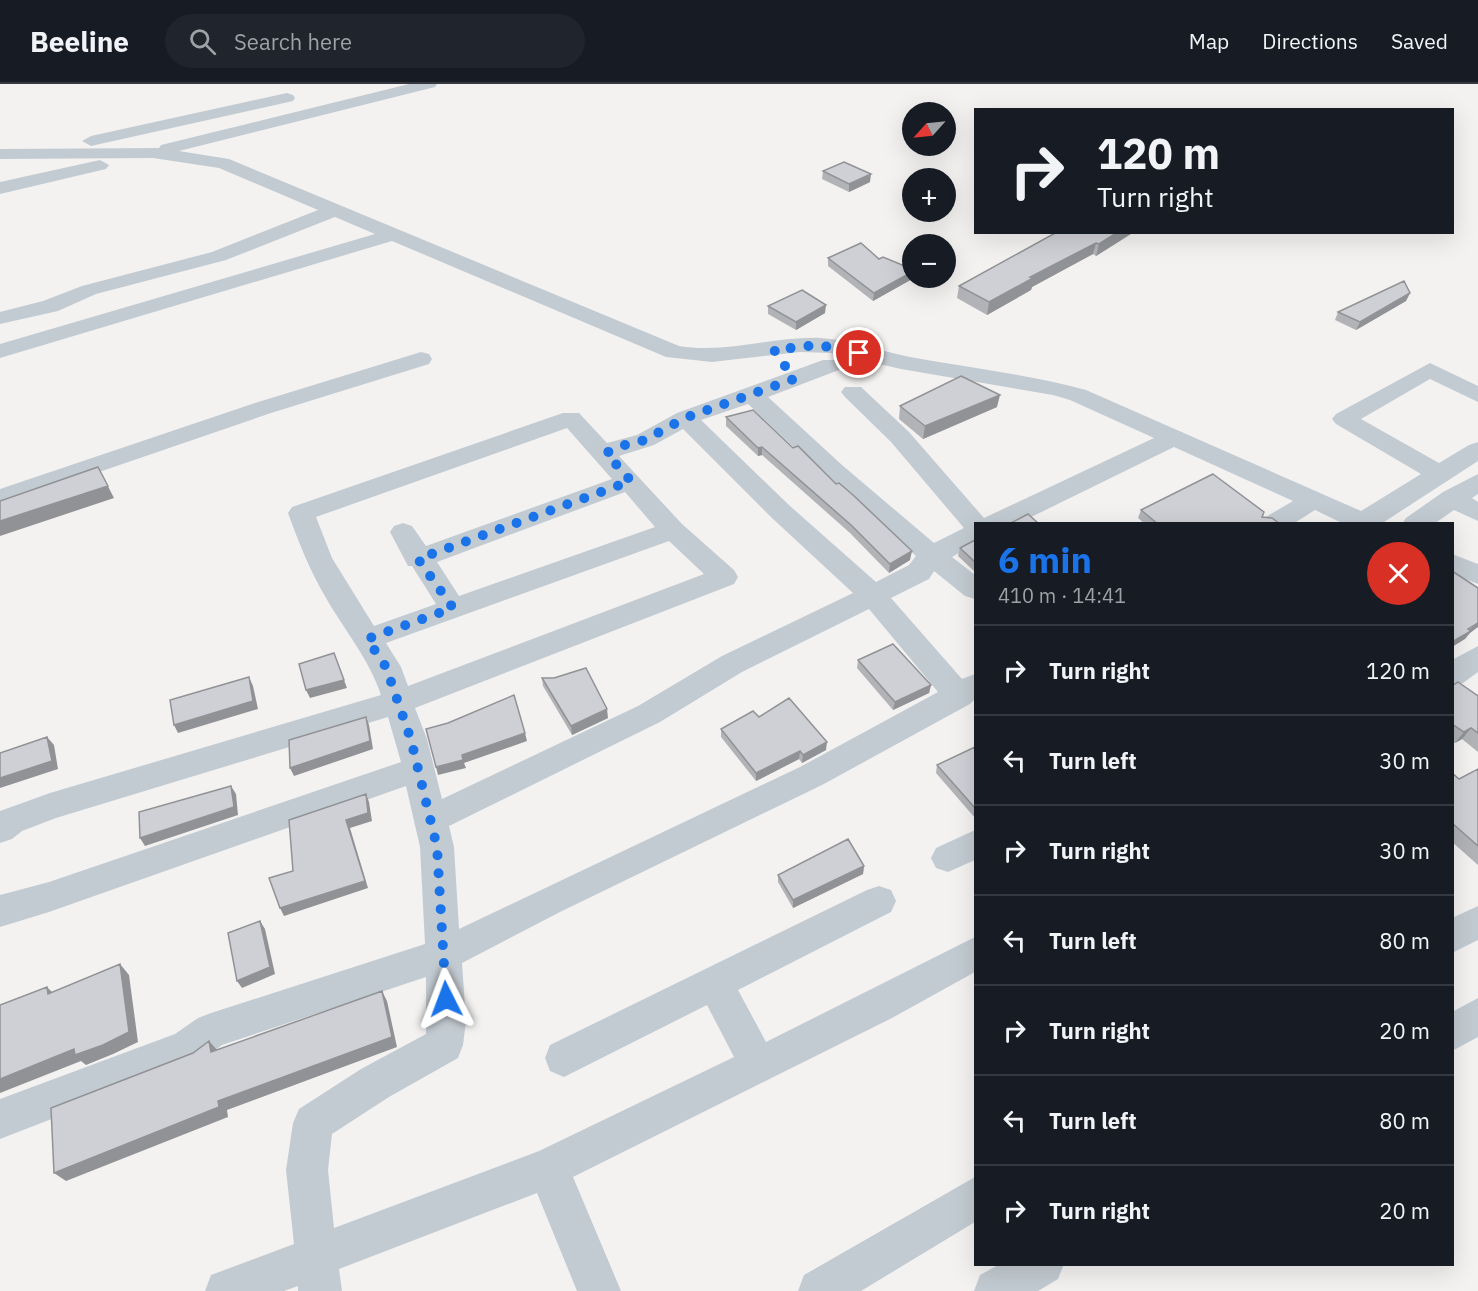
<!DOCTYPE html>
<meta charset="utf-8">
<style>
:root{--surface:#171b24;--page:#20242c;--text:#f1f3f6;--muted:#9ea1a6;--line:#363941;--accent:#1a73e8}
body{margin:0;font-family:"IBM Plex Sans",sans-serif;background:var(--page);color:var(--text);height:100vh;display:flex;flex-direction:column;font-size:22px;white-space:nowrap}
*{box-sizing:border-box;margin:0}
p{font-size:20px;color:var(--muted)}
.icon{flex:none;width:33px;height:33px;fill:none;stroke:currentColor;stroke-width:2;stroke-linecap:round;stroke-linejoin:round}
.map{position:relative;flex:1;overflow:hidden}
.details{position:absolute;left:974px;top:438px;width:480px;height:744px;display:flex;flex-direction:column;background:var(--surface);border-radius:0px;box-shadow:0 6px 24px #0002}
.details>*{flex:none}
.guide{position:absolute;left:974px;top:24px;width:480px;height:126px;border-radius:0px;box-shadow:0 6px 24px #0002;background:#171b24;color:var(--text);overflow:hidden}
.needle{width:39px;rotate:243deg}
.buttons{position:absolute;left:902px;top:18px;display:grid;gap:12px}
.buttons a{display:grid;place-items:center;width:54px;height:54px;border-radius:50%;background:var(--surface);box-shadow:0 6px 24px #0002;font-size:30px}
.pin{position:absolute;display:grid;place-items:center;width:51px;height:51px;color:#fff;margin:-26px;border:3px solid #fff;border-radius:50%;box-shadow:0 2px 6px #0007}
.me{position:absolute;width:66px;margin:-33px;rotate:357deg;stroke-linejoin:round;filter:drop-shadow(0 0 4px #0008)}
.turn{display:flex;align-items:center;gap:21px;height:126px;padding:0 24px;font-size:27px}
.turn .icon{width:78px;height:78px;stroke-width:2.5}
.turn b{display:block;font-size:42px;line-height:51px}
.round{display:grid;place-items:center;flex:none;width:63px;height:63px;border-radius:32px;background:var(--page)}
.headline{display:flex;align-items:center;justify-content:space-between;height:102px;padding:0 24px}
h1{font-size:36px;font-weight:700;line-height:45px;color:var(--accent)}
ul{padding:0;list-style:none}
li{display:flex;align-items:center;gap:18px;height:90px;padding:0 24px;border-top:2px solid var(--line)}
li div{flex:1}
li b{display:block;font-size:22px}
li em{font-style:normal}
header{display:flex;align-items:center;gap:36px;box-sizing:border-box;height:84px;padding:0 30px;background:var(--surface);border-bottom:2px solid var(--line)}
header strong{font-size:28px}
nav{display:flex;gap:33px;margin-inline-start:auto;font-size:21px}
.search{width:420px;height:54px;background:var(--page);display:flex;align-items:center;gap:15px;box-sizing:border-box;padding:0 21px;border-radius:33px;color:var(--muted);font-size:22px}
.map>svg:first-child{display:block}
</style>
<header>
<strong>Beeline</strong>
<div class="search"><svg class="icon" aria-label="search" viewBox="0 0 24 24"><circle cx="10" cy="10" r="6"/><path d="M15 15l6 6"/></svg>Search here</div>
<nav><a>Map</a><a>Directions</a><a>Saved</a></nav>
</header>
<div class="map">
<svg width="1478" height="1207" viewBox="0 0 1478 1207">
<rect width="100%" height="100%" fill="#f3f2f1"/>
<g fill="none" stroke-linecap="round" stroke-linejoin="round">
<path fill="#c3cbd2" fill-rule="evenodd" d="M409,0h28l-2,3 -256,64 50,8 450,187c48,8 94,-10 142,-8 30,2 59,13 89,19 59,11 118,17 176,33l275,121 60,-37 -85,-50 -4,-5 4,-5 94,-51 48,23v16l-48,-23 -69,40 78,44 30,-18 9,-3v19l-97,63h-37l-29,-14 -22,14h-33l4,-6 29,-17 -119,-54 -157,77h-42v20l-23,13 23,18v24l-10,-3 -31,-25 -5,8 -38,19 71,81 13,-5v25l-5,5 -148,81 -262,127 -98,51 4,58 -3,24 -5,13 -69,39 -57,37 -4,36 6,58 205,-77 195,-94 -27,-52 -143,72 -14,-6 -5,-13 5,-13 317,-155 12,-4 12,4 5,11 -5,11 -153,78 28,52 209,-105v35l-83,46 -319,159 48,114h-44l-40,-98 -198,76 3,22h-44v-5l-14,5h-79l6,-16 83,-31 -8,-74 7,-47 6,-14 62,-40 65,-35v-57l-204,68 -21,16 -201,78v-40l175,-65 23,-16 13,-5 214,-69 -5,-97 -14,-61 -357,126 -49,15v-32l49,-13 352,-120 -13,-45 -332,101 -34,13 -10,8 -12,4v-32l50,-18 331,-98c-12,-36 -36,-64 -55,-97 -16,-27 -27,-55 -38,-85l4,-6 271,-94h16l28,30 30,-8 40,-22 146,-53h16l3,5 -3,5 -71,27 74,68 92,78 30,-15 -73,-86 -46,-45 -4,-5 4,-5h16l48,45 75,86 170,-80 -84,-38 -17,-5 -152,-26 -70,-16 -31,-1 -88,10 -46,-5 -274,-116 -392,117v-14l375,-110 -40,-17 -109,43 -130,34 -38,17 -58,13v-12l43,-11 39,-15 130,-34 106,-42 -99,-42 -66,-10 -153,1v-10l159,-1 2,-3zM748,320l76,72 92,80 -7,9 -33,17 -86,-76 -89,-86zM567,344l45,51 -186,67 -14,-20 -9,-3 -9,3 -4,6 18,34h4l24,38 -62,22 -42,-68 -16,-41zM683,345l89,89 81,75 -131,63 -84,50 -196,93 -15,-60 -12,-31 319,-124 4,-7 -4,-7 -52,-46 -63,-68 35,-11zM625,408l30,35 -196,69 -22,-34zM669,457l35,33 -296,112 -7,-19 -15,-24zM869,525l69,83 -138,75 -341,162 -5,-82 -5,-21 211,-104 82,-50z
M287,9l6,2 2,3 -2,3 -202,45 -9,-5 9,-5z
M100,76l9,5 -3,4 -106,25v-12z
M421,268l8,2 3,5 -3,5 -158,49 -271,93v-17l255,-86z
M1478,390v20l-6,4 6,4v19l-24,-11 -20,14h-32l4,-6 37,-26z
M1452,470l26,10v20l-26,-10z
M1478,562v26l-15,11 -11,3v-26z
M975,746v30l-27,12 -12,-4 -5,-10 5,-10z
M1478,822v34l-26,13v-35z
M1478,914v39l-26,14v-39z
M975,1093v45l-114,69h-63l6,-16z
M1000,1180h64l-6,15 -20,12h-64l6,-16z"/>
</g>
<path fill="#b2b3b7" d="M823,87l47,11 -21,10 -27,-13z
M1057,148h77l-38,24 -3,-2 -61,33 -1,3 -44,25 -30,-17 2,-12z
M828,174l51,1 35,19 -41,23 -45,-35z
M1410,209l-4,8 -50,29 -21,-10 3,-8z
M768,222l57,7 -29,17 -28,-16z
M900,322l97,1 -74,32 -24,-20z
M726,333l184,143 -21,13 -39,-40 -88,-78 -4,1 -32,-30z
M1141,426l121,7 18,7h-135l-7,-6z
M975,456v32l-17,-16 2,-8z
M858,576l73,25 -2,8 -36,17 -36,-42z
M542,594l66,40 -36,17 -29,-49z
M1452,602l26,10v56l-16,-13 -7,4 -3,-2z
M759,633l67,33 -24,13 -3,-4 -43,22 -35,-44v-8z
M975,663v71l-39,-45 1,-8z
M1478,685v96l-26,-23v-69l7,6z
M864,782l-1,8 -70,34 -15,-26v-7z"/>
<path fill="#919295" d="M871,90l-1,8 -21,10v-8z
M1118,148h16l-38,24 3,-12z
M1096,159l-3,11 -61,33 -1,3 -44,25 2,-13 41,-25z
M912,188v6h2l-41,23 1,-8z
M1410,209l-4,8 -50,29 4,-8z
M826,221l-1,8 -29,17v-8z
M1000,311l-3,12 -74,32 2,-13z
M762,363v8l-4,1v-8z
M98,383l16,31 -114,38v-15z
M912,467l-2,9 -21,13 1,-9z
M1478,539v4l-8,6 -5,6 -13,8v-5z
M249,593l4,9 5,23 -80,24 -4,-8z
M344,596l3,8 -37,10 -4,-8z
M931,601l-2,8 -36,17 2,-8z
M607,625l1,9 -36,17 -1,-9z
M366,633l3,8 4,24 -79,27 -4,-8z
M1471,644l-9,11 -7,4 9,-11z
M525,649l2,8 -63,22 2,5 -28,7 -2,-8 26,-12z
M47,653l7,8 4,24 -58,19v-10z
M827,658l-1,8 -24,13 1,-8z
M800,667l-1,8 -43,22v-8z
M231,702l5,8 2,21 -93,31 -5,-8z
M366,710l3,8 3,19 -22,7 18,60 -84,28 -4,-8z
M864,782l-1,8 -70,34v-8z
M260,837l5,8 10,45 -33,14 -5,-7z
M120,880l9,11 9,67 -25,12 -27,11 -5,-4 -81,32v-14l74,-30z
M47,903l11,11 -10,-4z
M382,907l5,10 10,46 -170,63 1,7 -162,64 -12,-8 164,-72z
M209,957l9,10 -7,1z"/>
<path fill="#cfd0d5" stroke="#919295" stroke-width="1.5" d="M844,78l27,12 -22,10 -26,-13z
M1057,148h61l-19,12 -3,-1 -66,34 3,1 -44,24 -30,-16z
M861,159l18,16 4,-2 29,12v3l-38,21 -46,-35z
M1404,197l6,12 -50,29 -22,-10z
M802,206l24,15 -30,17 -28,-16z
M961,292l39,19 -75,31 -25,-20z
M753,326l40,38 5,-2 38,38 3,-1 14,12 59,56 -22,13 -39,-39 -89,-78 -4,1 -32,-31z
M98,383l10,19 -108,35v-20z
M1213,390l51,38 -2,5 10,1 8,6h-122l-17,-14z
M1028,430l11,10h-30z
M975,456v22l-15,-14z
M1452,487l26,17v35l-10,6 3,2 -19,11z
M893,560l38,41 -36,17 -37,-42z
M334,569l10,27 -38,10 -7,-26z
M586,584l21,41 -36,17 -29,-48h12z
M249,593l4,24 -79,24 -4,-25z
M1458,598l20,14v37l-7,-5 -7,4 -12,-8v-38z
M514,611l11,38 -63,22 1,5 -27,7 -10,-38 22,-6z
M789,614l38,44 -24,13 -3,-4 -44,22 -35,-44 32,-18 6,6z
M366,633l4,24 -80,27 -1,-28z
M47,653l5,24 -52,17v-25z
M975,663v61l-38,-43z
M1478,685v77l-26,-23v-50l7,6z
M231,702l3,21 -94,31 -1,-26z
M366,710l2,19 -22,7 19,61 -85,27 -11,-30 24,-7 -4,-51z
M848,755l16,27 -71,34 -15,-25z
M260,837l10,46 -33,14 -9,-48z
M120,880l9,68 -26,13 -28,10 -1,-6 -74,30v-74l47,-18 1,7z
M382,907l10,46 -174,64 1,6 -165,66 -3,-65 142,-55 16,-12 2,11z"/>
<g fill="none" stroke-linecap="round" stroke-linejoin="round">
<path stroke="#1a73e8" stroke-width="10" stroke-dasharray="0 18" d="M446,915l-9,-152 -26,-107 -25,-73 -19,-28 86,-31 -35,-49 213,-78 -25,-28 15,-7 24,-6 40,-22 109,-39 -20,-29 44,-5 41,8"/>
</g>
</svg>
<div class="buttons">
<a><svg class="needle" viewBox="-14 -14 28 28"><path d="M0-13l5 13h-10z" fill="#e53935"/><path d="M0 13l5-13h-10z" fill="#9ea1a6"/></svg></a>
<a>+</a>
<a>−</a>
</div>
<div class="pin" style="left:859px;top:269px;background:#d93025"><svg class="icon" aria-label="arrive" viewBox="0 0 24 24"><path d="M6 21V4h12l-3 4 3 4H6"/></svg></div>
<svg class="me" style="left:446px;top:915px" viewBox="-20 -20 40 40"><path d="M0-17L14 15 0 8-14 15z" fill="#1a73e8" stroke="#fff" stroke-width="4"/></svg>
<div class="guide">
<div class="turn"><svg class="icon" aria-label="right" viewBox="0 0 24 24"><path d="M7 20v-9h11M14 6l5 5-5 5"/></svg><div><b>120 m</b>Turn right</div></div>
</div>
<section class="details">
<div class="headline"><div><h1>6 min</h1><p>410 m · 14:41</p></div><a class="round" style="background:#d93025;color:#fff"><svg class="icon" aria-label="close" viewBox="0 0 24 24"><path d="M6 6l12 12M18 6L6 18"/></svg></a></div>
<ul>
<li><svg class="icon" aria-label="right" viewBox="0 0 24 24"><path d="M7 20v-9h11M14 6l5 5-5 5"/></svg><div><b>Turn right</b></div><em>120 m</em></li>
<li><svg class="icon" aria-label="left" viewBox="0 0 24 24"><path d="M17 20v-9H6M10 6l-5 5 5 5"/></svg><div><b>Turn left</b></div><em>30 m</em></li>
<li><svg class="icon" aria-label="right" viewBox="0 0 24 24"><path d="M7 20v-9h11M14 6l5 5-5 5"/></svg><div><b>Turn right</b></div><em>30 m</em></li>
<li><svg class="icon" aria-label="left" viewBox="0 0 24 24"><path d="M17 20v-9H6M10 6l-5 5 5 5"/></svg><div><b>Turn left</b></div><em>80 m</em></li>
<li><svg class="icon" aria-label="right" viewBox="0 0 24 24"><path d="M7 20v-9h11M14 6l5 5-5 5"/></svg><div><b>Turn right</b></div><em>20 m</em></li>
<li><svg class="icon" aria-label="left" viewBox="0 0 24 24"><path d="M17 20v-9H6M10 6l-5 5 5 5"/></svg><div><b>Turn left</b></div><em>80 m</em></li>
<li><svg class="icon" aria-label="right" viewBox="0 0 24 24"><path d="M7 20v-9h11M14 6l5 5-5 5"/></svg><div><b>Turn right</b></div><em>20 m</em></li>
</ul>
</section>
</div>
